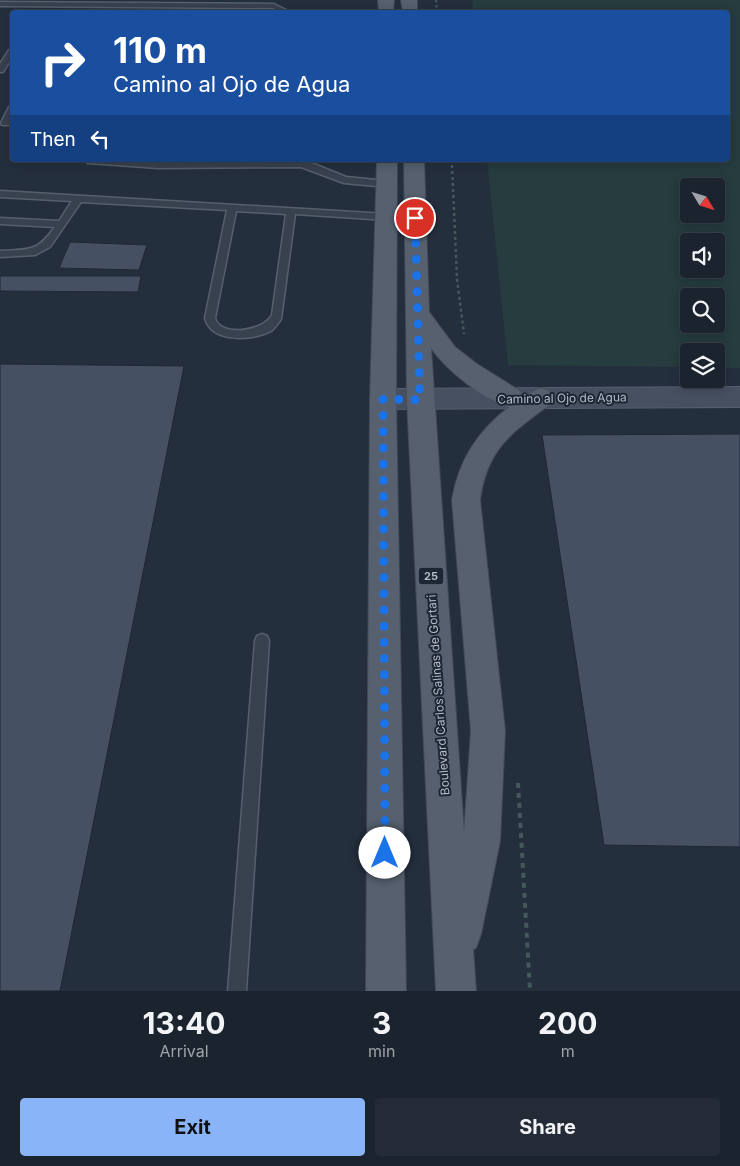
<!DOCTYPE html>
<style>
:root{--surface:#1b232e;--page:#242b36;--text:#f1f3f6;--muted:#a0a4aa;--line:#39404a;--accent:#8ab4f8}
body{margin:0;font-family:Inter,sans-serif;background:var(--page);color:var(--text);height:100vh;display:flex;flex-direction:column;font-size:19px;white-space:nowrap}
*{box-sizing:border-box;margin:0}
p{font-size:16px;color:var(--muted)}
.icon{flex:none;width:28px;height:28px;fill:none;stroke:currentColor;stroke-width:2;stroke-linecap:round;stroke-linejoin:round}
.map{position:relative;height:991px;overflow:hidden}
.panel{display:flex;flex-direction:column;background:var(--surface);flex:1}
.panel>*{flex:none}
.top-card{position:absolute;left:10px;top:10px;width:720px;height:152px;border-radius:5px;box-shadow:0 2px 12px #0003,0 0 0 1px var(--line);background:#1a4fa0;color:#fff;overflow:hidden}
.needle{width:32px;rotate:128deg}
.buttons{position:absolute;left:680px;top:178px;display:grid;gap:10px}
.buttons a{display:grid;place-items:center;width:45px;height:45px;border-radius:5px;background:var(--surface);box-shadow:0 2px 12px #0003,0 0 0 1px var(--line);font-size:25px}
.pin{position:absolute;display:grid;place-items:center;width:42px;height:42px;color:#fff;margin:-21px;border:2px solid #fff;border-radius:50%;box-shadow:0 1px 5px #0007}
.me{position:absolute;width:55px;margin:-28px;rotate:0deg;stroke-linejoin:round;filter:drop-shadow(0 0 4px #0008)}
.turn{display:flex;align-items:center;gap:18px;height:105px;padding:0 20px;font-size:22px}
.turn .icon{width:65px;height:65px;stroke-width:2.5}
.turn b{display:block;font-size:35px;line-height:42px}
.then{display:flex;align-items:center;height:48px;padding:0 20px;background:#0003;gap:10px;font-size:19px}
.eta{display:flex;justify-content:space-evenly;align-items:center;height:85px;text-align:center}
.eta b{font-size:30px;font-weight:700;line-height:35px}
.action{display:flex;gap:10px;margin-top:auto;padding:10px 20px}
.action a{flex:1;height:58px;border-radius:5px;background:var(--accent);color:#111;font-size:20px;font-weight:700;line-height:58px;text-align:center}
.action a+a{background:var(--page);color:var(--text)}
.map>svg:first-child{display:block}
</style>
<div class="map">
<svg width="740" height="991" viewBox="0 0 740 991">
<rect width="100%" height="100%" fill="#242f3e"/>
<path fill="#263c3f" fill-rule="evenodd" d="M472,0h268v368h-24v-17h-27v16l-181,-2 -21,-205h241v-148h-255zM689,186h27v28h-27zM689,241h27v28h-27zM689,296h27v28h-27z"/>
<path fill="#455162" stroke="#1f2835" d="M70,242l77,3 -8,25 -80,-2z
M0,276h141l-3,16 -138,-1z
M0,364l184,2 -124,625h-60z
M740,434v413l-136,-2 -62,-410z"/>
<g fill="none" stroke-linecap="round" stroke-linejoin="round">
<defs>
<path id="lane" d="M0,2l274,2 16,8h-8l-9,-4 -273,-2z
M9,50h3v7l-9,15h-3v-8z
M9,107h3l-2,14h2v4h-10l-1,-2z
M84,160l74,2 143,-1 13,3 32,13 41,4 4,3 -4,3 -43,-4 -43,-16 -143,1 -70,-5z
M0,191l387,23 5,3 -5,3 -92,-6 -14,105c-3,4 -6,9 -10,12 -19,10 -60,12 -66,-13l22,-108 -146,-8 -31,45 -15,8 -35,2v-6c30,-2 36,2 55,-24l-55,-3v-6l59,3 13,-20 -72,-4zM236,211l50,3 -14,101c-8,16 -52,23 -57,3z
M262,634l5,2 2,5 -23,350h-18l27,-350 2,-5z"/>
<path id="secondary" d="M740,387v20l-357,2 -9,-3 -4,-7 4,-7 9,-3z"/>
<path id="primary" d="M378,0h16l-1,12h-14z
M401,0h16v12h-14z
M377,160h20l-1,239 10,592h-40l4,-592z
M404,160h20l5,152 26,35 22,17 43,27 3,6 17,-9 9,3 4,7 -4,7c-39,29 -62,44 -69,95l25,231 -5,110 -19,93 -5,14 -3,1 3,42h-40l-29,-591zM431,348c16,23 52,51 78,59 -32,25 -50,53 -57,93l19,231 -7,102z"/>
</defs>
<use href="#lane" stroke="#565f6c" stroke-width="3"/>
<use href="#secondary" stroke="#565f6c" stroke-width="2"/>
<use href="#primary" stroke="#414a57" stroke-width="2"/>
<path stroke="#44595c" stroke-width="2" stroke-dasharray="2.5 2.5" stroke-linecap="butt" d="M436,0l1,12
M452,160v6"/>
<path stroke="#44595c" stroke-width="2.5" stroke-dasharray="3 3" stroke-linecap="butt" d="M452,165l5,114 7,55"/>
<path stroke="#44595c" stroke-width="4" stroke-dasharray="5 5" stroke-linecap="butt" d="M518,783l12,208"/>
<use href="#lane" fill="#38414e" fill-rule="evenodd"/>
<use href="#secondary" fill="#465061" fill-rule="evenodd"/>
<use href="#primary" fill="#56606e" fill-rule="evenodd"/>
</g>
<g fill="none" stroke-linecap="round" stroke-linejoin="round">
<path stroke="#1a73e8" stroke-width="9" stroke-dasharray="0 16.2" d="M385,853l-2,-454 37,1 -5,-182"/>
</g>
<g text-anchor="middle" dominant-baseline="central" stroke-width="4" stroke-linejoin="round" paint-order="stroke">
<rect fill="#1d2633" stroke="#878f9c" stroke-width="1" x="418.5" y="567.5" width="25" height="17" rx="4"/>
<g font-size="11" font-weight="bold" fill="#b4bcc9">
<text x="431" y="576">25</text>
</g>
<g font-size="12" fill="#b4bcc9" stroke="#1d2633">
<text transform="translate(562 398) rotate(-1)">Camino al Ojo de Agua</text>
<text transform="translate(438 695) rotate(-94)">Boulevard Carlos Salinas de Gortari</text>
</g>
</g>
</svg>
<div class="buttons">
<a><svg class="needle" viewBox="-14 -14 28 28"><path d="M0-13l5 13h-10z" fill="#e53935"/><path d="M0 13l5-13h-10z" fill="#a0a4aa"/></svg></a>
<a><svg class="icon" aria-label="sound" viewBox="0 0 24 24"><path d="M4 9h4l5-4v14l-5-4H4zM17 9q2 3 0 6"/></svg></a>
<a><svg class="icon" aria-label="search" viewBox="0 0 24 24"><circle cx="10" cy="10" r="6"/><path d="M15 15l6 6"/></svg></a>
<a><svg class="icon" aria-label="layers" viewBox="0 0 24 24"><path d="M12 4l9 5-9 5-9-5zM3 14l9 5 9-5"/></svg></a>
</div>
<div class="pin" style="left:415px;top:218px;background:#d93025"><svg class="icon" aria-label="arrive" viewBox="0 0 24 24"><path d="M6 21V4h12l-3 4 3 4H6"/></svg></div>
<svg class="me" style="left:385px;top:853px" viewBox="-20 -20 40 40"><circle r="19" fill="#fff"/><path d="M0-13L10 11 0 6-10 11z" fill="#1a73e8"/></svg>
<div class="top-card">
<div class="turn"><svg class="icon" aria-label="right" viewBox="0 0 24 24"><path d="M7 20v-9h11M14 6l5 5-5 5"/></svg><div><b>110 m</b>Camino al Ojo de Agua</div></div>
<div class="then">Then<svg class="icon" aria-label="left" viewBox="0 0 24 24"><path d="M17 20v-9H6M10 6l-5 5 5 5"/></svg></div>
</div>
</div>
<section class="panel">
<div class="eta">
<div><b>13:40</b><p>Arrival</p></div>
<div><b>3</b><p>min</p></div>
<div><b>200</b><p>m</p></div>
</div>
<div class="action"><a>Exit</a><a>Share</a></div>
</section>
